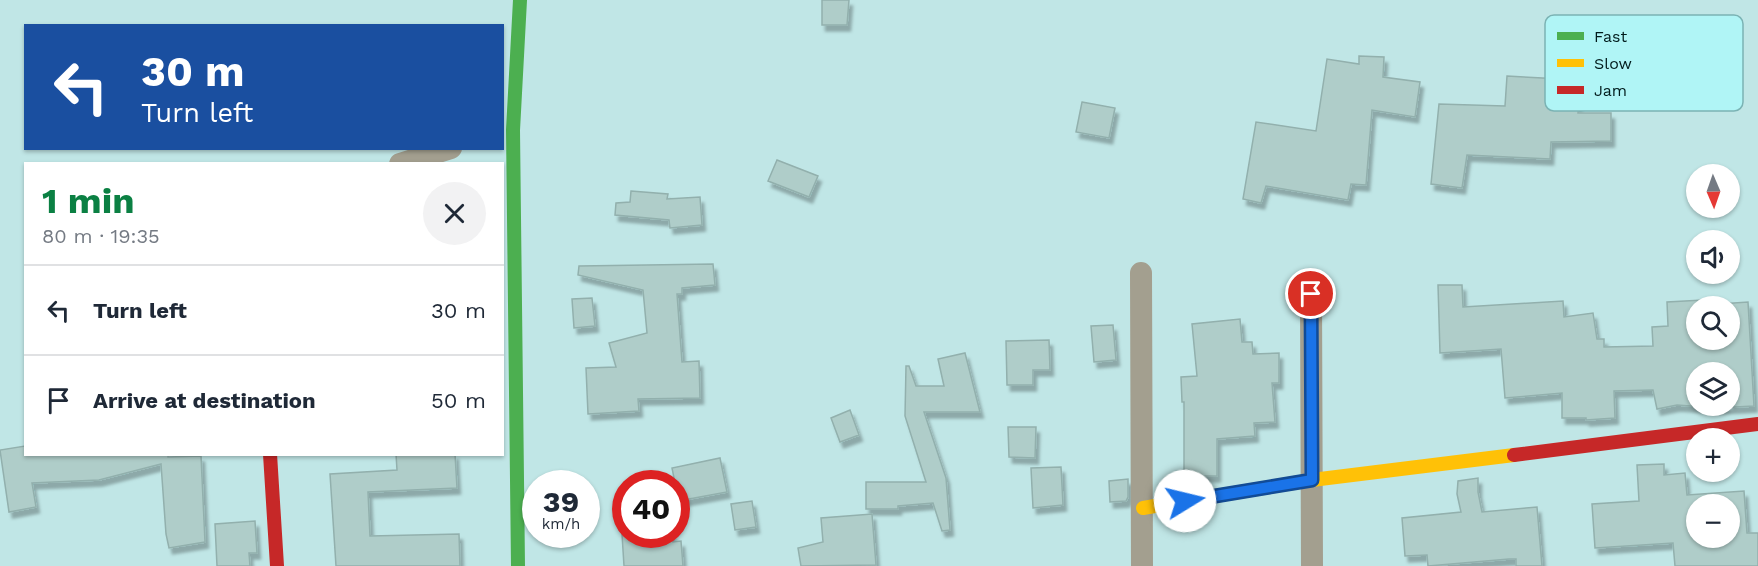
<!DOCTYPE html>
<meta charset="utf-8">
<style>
:root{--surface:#fff;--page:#f2f2f3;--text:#1f2937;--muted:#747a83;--line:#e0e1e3;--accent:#0b8043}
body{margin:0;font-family:"Work Sans",sans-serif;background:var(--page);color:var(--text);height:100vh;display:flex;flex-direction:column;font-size:22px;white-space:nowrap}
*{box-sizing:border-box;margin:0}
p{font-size:20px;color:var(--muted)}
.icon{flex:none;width:33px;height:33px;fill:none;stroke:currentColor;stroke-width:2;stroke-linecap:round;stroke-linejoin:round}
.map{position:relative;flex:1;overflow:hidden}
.drawer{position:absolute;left:24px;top:162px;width:480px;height:294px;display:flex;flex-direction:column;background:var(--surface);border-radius:0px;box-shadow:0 2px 4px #0004}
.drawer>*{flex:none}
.top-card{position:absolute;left:24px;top:24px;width:480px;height:126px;border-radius:0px;box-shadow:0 2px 4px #0004;background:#1a4fa0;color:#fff;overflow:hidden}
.needle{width:39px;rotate:178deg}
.fabs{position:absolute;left:1686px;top:164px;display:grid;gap:12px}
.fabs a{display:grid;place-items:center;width:54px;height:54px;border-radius:50%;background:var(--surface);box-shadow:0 2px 4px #0004;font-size:30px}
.speed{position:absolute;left:522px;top:470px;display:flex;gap:12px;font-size:30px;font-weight:700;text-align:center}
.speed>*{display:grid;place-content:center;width:78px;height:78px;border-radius:50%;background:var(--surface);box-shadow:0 2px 4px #0004;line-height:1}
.speed small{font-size:15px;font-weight:400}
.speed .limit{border:9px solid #d22;background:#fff;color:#111}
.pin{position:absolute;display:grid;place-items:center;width:51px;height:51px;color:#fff;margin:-26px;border:3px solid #fff;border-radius:50%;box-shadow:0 2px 6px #0007}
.me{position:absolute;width:66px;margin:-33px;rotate:81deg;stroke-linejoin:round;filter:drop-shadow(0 0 4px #0008)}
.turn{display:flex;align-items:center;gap:21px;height:126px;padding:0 18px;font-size:27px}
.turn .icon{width:78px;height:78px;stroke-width:2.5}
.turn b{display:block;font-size:42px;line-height:51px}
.round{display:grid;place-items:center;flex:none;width:63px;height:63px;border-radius:32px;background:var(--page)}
.head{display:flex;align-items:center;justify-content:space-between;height:102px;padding:0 18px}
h1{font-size:36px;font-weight:700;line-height:45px;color:var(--accent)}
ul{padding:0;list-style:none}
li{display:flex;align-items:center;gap:18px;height:90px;padding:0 18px;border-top:2px solid var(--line)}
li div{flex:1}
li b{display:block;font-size:22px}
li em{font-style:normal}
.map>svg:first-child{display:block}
</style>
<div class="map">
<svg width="1758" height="566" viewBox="0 0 1758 566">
<defs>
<filter id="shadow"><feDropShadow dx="3.5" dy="6" stdDeviation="1.5" flood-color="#0004"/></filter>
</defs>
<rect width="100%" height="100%" fill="#c0e6e6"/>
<path fill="#afcdc9" stroke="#92b0ad" stroke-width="1.5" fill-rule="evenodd" filter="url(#shadow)" d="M822,0h27l-2,25h-25z
M1359,56l25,1 -1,20 37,5 -5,35 -43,-7 -6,75 -15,-1 -3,16 -82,-14 -5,17 -18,-4 13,-77 60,9 11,-72 32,5z
M1507,76l73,4 -2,33h33v28l-60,1 -1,17 -83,-4 -5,33 -31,-4 8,-80 66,2z
M1082,102l33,6 -6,30 -33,-6z
M777,160l41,16 -9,21 -41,-16z
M631,191l37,3 -1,5 33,-2 2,28 -32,3 -1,-8 -54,-5 1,-12 14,-1z
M713,264l2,21 -33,3v6h-5l5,68 17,-1 1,37 -62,1 1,12 -51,3 -2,-46 30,-1 -7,-24 38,-10 -4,-43 -65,-15 1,-9z
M1438,285h24l1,22 100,-6 1,16 29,-4 4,26h7v8l49,-1 -1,-19 16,-1 -1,-24 36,-2 1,5 44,-3 6,104 -38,2 -39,-3 -20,4 -4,-19 -39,1 1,27 -29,2v-2h-24v-25l-57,5 -4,-49 -61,4zM1696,306h34v33h-34zM1696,372h34v33h-34z
M592,298l3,28 -21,2 -2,-29z
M1240,319l2,23h10l1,12 26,-1v30h-7l3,39 -21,1 1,13 -38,3v37h-33v-74h-2l-1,-25 16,-1 -5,-52z
M1113,325l3,35 -22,2 -3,-36z
M1049,340l1,30h-17v15h-26l-1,-44z
M965,353l15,59h-56l22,66 4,52 -8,1 -9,-28 -35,3v3h-32v-27h60l-21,-66 1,-50h3l7,20h28l-6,-27z
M850,410l9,25 -19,7 -9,-24z
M1008,427h28l-1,31 -26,-1z
M25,446l1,8h142v3l33,-1 4,86 -36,6 -3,-14 -5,-70 -62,16 -67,3 4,24 -27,5 -9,-62z
M396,454h59l2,34 -89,4 2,44 89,-2 1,32h-124l-6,-92 67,-4z
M720,458l7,34 -49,9 -2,-18h-1l-3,-15z
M1664,464v11l21,-2 2,22 57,-4 3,42h11v33h-83l-2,-23 -78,5 -3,-44 47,-3 -2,-36zM1696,504h34v33h-34z
M1061,467l2,38 -30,3 -2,-40z
M1478,478v14l4,20 55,-5 5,59h-26v-7h-7l-81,7 -1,-11 -22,1 -3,-38 59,-6 -4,-18 1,-13z
M1128,479v18l-2,4 -16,1 -1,-21z
M752,501l4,26 -21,3 -4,-26z
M872,514l4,51 -75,1 -3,-18 25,-6 -2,-24z
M255,521l2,32h-8l1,13h-33l-2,-42z
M622,534h51v8l8,-1 2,25h-59z"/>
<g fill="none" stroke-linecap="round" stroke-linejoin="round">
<path stroke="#a39f8f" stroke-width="22" d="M400,164l51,-16
M1141,273l1,293
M1311,294l1,272"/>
<path stroke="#4caf50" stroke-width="14" d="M518,566l-5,-436 7,-130"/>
<path stroke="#ffc107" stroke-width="14" d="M1143,508l169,-28 202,-25"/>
<path stroke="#c62828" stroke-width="14" d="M270,454l7,112
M1514,455l244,-31"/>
</g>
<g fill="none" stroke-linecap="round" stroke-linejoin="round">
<defs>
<path id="route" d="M1185,501l127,-21 -1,-186"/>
</defs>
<use href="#route" stroke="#114b97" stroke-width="15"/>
<use href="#route" stroke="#1a73e8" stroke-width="10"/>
</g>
<rect x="1545" y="15" width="198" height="96" rx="9" fill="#b0f5f6" stroke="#7bb3b4" stroke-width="1.5"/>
<rect x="1557" y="32" width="27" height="8" fill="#4caf50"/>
<rect x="1557" y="59" width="27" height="8" fill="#ffc107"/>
<rect x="1557" y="86" width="27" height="8" fill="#c62828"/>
<g font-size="16" fill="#001a1b">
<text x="1594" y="42">Fast</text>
<text x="1594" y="69">Slow</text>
<text x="1594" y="96">Jam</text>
</g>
</svg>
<div class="fabs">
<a><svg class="needle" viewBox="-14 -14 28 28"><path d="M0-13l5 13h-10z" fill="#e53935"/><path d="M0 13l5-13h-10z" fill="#747a83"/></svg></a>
<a><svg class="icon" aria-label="sound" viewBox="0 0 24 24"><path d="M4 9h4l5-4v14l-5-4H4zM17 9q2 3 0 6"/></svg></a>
<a><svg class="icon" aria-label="search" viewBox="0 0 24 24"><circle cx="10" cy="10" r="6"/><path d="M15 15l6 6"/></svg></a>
<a><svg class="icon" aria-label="layers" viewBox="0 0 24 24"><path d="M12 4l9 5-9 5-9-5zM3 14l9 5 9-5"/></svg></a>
<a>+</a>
<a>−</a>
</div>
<div class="speed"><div>39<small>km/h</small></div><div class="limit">40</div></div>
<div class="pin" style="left:1311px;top:294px;background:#d93025"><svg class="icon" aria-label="arrive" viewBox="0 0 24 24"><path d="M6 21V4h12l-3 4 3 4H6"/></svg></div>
<svg class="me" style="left:1185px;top:501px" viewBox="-20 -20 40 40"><circle r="19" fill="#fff"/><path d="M0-13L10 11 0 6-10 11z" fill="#1a73e8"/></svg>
<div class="top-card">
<div class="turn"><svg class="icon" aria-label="left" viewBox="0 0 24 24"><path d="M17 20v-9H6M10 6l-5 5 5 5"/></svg><div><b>30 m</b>Turn left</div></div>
</div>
<section class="drawer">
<div class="head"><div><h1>1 min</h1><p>80 m · 19:35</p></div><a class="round"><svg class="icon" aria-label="close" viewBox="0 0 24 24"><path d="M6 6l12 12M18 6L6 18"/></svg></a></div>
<ul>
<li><svg class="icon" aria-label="left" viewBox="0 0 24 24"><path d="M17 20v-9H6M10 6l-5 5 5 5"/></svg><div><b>Turn left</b></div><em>30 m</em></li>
<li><svg class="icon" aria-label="arrive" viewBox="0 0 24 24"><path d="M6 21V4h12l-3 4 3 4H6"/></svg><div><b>Arrive at destination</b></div><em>50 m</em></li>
</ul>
</section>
</div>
